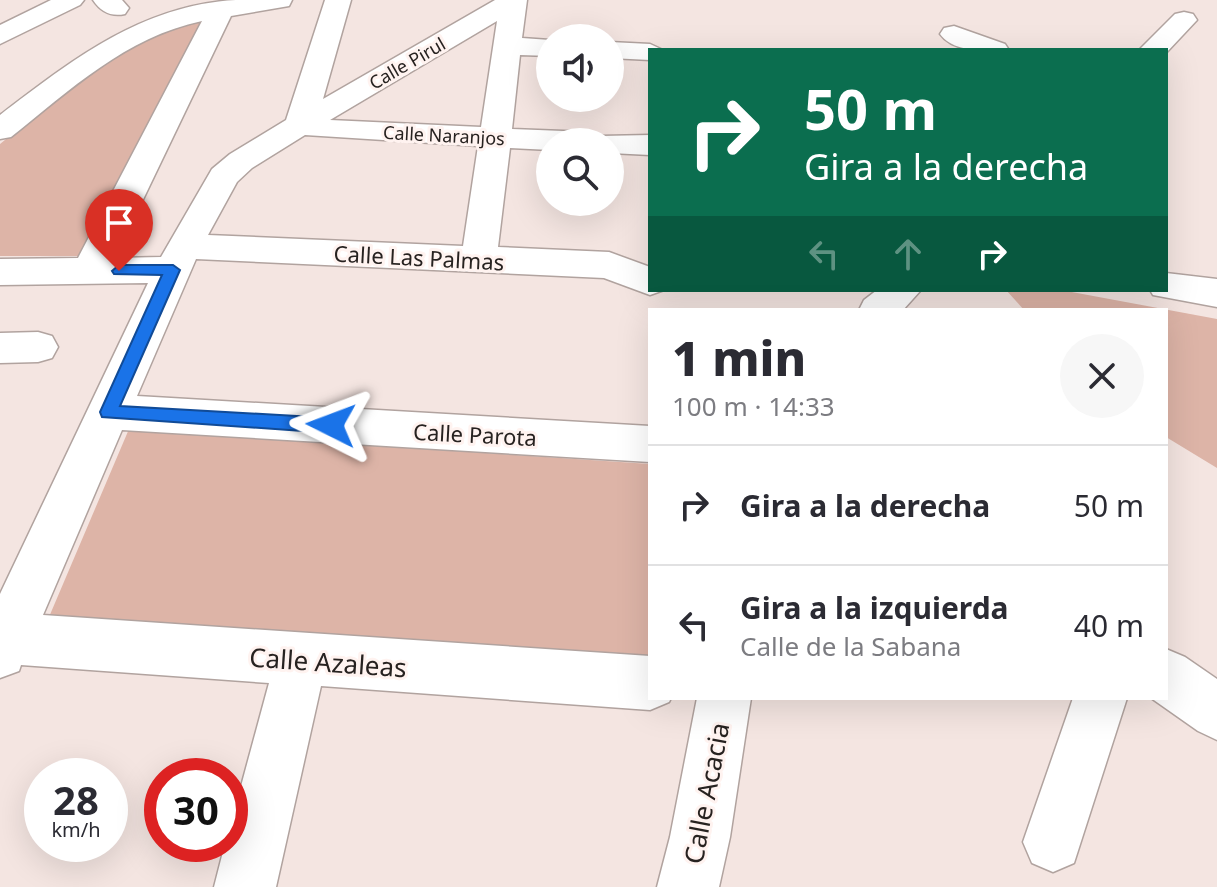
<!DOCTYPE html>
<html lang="es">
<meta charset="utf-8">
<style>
:root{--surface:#fff;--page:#f7f7f7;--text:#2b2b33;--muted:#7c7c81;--line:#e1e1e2}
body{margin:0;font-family:"Noto Sans",sans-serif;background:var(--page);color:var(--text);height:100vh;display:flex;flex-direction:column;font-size:30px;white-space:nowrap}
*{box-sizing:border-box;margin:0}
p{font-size:26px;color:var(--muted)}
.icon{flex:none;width:44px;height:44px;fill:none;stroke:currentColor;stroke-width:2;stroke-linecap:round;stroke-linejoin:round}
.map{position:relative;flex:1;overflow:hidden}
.drawer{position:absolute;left:648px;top:308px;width:520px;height:392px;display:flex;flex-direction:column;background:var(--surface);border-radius:0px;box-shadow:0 8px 32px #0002}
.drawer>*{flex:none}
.guide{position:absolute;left:648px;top:48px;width:520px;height:244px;border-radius:0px;box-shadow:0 8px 32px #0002;background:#0b6e4f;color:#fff;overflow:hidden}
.controls{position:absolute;left:536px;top:24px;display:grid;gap:16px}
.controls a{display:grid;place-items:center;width:88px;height:88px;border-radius:50%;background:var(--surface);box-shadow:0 8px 32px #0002;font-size:40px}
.speed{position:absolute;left:24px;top:758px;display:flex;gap:16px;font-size:40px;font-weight:700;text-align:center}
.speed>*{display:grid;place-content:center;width:104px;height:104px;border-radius:50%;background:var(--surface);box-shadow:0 8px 32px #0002;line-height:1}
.speed small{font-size:20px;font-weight:400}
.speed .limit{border:12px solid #d22;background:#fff;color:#111}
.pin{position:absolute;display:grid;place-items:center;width:68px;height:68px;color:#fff;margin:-82px -34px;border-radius:50% 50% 50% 0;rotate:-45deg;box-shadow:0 0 8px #0007}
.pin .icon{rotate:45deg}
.me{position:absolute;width:88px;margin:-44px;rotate:273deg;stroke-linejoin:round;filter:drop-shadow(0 0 6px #0008)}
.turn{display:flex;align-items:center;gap:28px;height:168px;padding:0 24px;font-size:36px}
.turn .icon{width:104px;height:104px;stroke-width:2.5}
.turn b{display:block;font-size:56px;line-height:68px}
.lanes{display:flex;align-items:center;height:76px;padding:0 24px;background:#0003;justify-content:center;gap:40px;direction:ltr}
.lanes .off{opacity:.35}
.round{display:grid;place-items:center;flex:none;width:84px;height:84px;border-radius:42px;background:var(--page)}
.headline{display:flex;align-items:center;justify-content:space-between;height:136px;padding:0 24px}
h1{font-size:48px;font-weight:800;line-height:60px}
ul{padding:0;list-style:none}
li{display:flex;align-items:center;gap:24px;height:120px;padding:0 24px;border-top:2px solid var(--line)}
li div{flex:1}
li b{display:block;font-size:30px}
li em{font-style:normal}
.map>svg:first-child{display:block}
</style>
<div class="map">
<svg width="1217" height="887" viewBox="0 0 1217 887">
<rect width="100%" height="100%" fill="#f4e5e1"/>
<path fill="#ddb4a7" d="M210,19l-124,237h-86v-112l99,-80 54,-31z
M1006,290h55l156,29v149l-51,-31v-127h-142z
M129,429l521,35v196l-601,-43z"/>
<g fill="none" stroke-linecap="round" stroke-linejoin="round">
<defs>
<path id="minor" d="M51,0h33l-4,5 -80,39v-19z
M93,0h29l7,8 -4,6c-14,3 -24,-2 -32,-14z
M292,0l-3,6 -58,10 -116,242 46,-1 51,-88 18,-15 56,-34 39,-120h26l-28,99 172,-99h32l-5,38 28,2v16l-30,-1 -8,74 77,3 12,4 49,-1v20l-40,-2v-11h-60v8l-40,-2 -12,99 111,5 41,15v23h14l-14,5 -46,-17 -408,-19 -59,137 513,30v36l-528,-32 -79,185 607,41v42h21l-2,4 -19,8 -329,-24 -45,201h-62l11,-43h5v-17l39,-144 -248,-18 -2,6 -19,7v-84l148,-311 -148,2v-26l78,-1 124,-237c-76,16 -132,69 -191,116l-11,2v-24c72,-55 142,-110 236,-115 19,0 38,0 56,0zM497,21l-16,106 -151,-7zM305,135l173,11 -15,100 -255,-11 29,-53 15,-14z
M1184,12l9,2 4,6 -31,33v-3h-27l36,-36z
M954,26l51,18 4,6c-21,0 -55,4 -69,-16l4,-6z
M610,42l40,2 13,6h-13v10l-40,-2z
M1166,273l51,6v28l-64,-12 -3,-5h16z
M877,290h44l-18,20h-44l5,-10z
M38,332l14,4 6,11 -6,11 -14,4 -38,1v-30z
M1166,649l19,8 32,22v61l-19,-9 -47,-33h15z
M697,698h54l-21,139 -11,50h-62l13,-50z
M1073,698h54l-53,165 -21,9 -21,-9 -9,-21z"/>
</defs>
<use href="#minor" stroke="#b1a39f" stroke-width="3"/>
<use href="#minor" fill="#fff" fill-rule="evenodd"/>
</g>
<path fill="#1a73e8" stroke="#114b97" stroke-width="2" d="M119,265h54l7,5 -60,136 211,12 9,7 -2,5 -7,3 -229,-16 -2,-5 62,-137 -48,-1 -2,-3z"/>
<g text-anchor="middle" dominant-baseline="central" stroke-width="6" stroke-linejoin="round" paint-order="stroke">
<g font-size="18" fill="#272220" stroke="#fff3f0">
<text transform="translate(407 63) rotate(-30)">Calle Pirul</text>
<text transform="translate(444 135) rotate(3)">Calle Naranjos</text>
</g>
<g font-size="22" fill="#272220" stroke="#fff3f0">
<text transform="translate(419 257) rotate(3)">Calle Las Palmas</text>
<text transform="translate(475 434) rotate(3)">Calle Parota</text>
</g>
<g font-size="26" fill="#272220" stroke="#fff3f0">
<text transform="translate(328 662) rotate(4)">Calle Azaleas</text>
<text transform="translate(706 793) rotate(-79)">Calle Acacia</text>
</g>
</g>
</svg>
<div class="controls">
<a><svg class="icon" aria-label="sound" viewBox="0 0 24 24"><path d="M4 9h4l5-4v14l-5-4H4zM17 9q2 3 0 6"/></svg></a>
<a><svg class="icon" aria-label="search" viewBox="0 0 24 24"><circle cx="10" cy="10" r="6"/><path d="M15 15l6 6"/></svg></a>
</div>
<div class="speed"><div>28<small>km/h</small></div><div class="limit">30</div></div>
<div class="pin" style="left:119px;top:271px;background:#d93025"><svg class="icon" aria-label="arrive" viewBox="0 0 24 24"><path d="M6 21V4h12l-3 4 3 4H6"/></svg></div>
<svg class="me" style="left:331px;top:425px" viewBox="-20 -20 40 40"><path d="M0-17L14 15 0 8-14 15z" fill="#1a73e8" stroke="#fff" stroke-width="4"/></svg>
<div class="guide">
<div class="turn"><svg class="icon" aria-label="right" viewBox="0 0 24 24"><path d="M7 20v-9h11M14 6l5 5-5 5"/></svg><div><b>50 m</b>Gira a la derecha</div></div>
<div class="lanes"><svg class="icon off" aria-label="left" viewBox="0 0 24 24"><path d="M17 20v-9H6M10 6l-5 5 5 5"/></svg><svg class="icon off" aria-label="ahead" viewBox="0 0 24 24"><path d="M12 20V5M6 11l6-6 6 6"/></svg><svg class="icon" aria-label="right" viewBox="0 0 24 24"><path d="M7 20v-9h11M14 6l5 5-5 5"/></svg></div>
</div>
<section class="drawer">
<div class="headline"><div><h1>1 min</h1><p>100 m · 14:33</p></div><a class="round"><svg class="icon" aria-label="close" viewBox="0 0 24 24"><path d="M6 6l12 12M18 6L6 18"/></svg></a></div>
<ul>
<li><svg class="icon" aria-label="right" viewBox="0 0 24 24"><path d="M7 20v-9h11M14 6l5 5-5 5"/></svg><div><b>Gira a la derecha</b></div><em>50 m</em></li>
<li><svg class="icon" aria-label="left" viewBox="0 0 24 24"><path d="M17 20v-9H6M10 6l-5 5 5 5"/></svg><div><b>Gira a la izquierda</b><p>Calle de la Sabana</p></div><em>40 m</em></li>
</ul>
</section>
</div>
